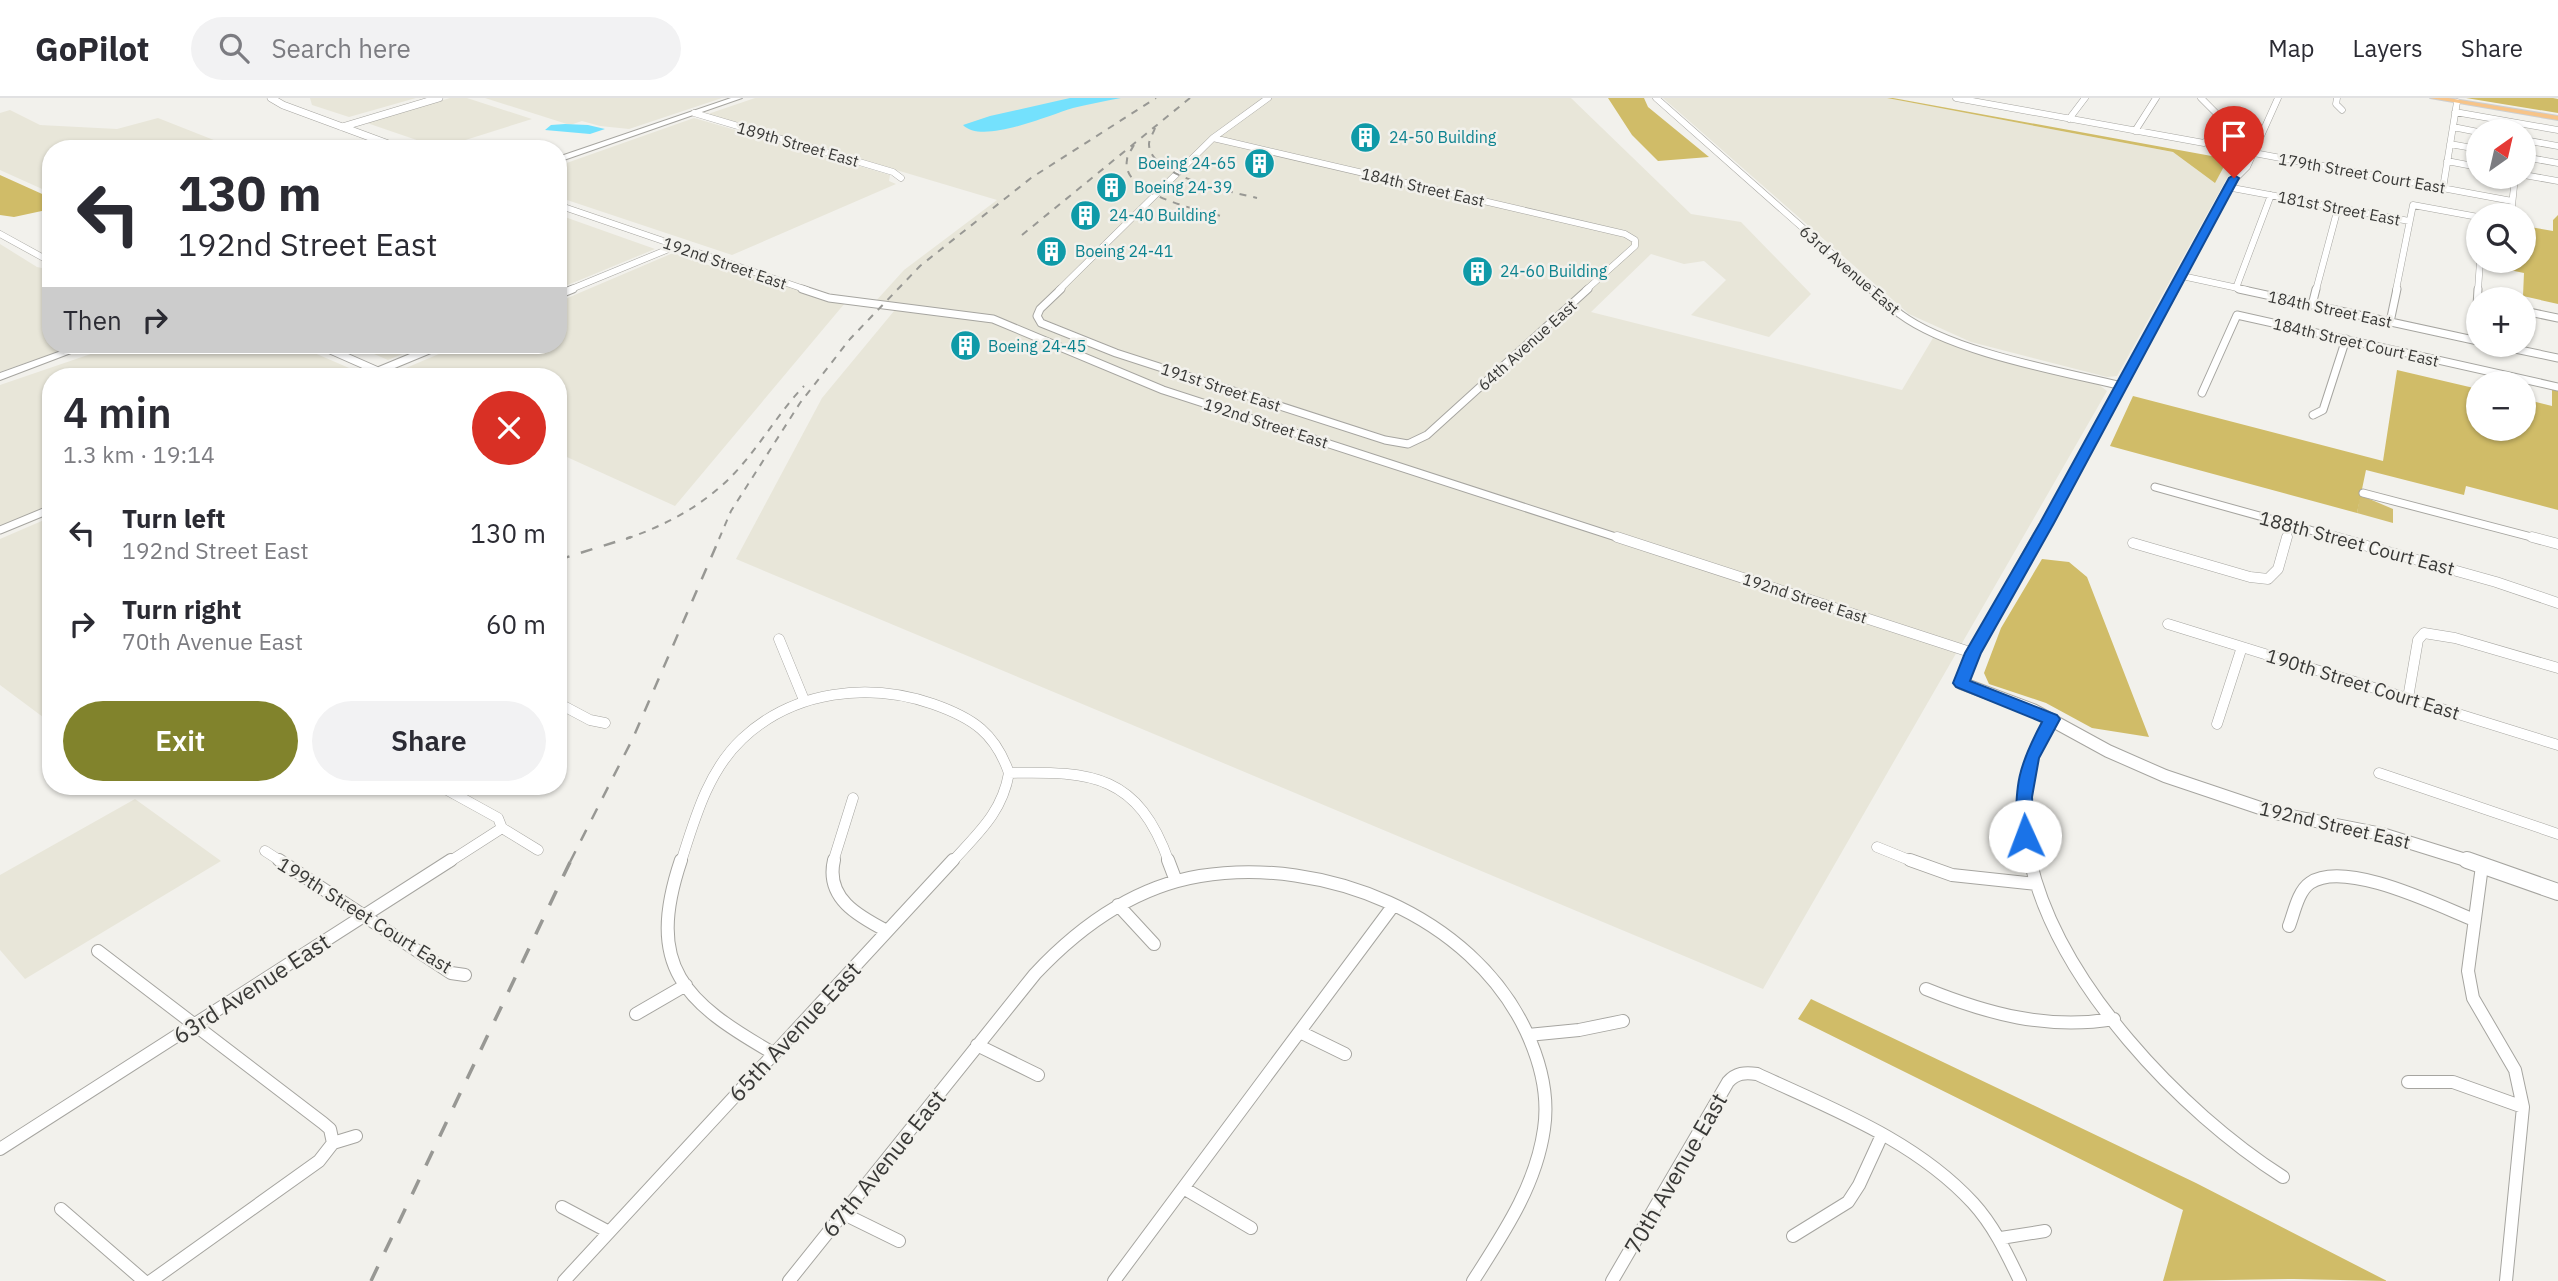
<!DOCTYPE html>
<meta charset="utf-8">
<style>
:root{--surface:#fff;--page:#f2f2f3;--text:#2b2b33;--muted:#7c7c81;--line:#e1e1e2;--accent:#81832c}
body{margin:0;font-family:"IBM Plex Sans",sans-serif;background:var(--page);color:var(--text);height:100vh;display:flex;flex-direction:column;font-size:26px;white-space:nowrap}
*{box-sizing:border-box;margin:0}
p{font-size:23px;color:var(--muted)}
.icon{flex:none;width:38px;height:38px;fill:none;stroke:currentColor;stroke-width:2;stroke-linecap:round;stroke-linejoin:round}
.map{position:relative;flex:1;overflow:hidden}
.sheet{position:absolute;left:42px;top:270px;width:525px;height:427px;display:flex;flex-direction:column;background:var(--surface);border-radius:28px;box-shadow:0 2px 5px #0004}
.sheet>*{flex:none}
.guide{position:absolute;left:42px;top:42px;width:525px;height:214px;border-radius:28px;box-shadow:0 2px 5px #0004;background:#fff;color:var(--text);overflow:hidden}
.needle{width:46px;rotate:34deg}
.buttons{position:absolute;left:2466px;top:21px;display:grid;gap:14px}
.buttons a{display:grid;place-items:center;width:70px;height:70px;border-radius:50%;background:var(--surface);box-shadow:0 2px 5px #0004;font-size:35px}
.pin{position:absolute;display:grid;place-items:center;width:60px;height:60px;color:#fff;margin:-72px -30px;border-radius:50% 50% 50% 0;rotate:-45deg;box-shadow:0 0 7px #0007}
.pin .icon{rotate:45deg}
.me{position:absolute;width:77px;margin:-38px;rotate:358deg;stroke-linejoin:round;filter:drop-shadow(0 0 5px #0008)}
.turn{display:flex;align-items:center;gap:24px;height:147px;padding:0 21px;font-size:32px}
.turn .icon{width:91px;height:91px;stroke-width:2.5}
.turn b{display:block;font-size:49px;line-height:60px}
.then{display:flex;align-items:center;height:66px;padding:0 21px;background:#0003;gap:14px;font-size:26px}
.round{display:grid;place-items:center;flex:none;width:74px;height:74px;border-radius:37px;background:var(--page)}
.overview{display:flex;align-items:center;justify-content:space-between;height:119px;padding:0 21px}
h1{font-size:42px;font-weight:600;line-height:52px}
.primary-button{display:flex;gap:14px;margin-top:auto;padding:14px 21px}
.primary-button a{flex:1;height:80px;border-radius:42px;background:var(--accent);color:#fff;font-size:28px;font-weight:600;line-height:80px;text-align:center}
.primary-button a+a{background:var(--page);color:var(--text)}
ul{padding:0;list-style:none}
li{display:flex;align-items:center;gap:21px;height:91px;padding:0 21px}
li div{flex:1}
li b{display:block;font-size:26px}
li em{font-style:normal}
header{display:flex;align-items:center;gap:42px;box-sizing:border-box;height:98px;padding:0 35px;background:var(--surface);border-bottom:2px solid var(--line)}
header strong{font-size:33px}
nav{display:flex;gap:38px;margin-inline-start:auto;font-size:24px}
.search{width:490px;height:63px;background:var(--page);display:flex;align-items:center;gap:18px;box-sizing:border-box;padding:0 24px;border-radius:38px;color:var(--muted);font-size:26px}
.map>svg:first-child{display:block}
</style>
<header>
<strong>GoPilot</strong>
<div class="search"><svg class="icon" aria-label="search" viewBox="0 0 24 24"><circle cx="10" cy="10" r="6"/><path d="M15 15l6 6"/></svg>Search here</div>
<nav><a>Map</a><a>Layers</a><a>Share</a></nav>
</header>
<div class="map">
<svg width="2558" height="1183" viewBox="0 0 2558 1183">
<rect width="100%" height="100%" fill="#f2f1ec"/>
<path fill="#e8e6d9" d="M310,0h106l-67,19 -37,-12z
M450,0h17l65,21 -92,29 -73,-25z
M485,0h237l-93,31 -29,-3 -18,-5 -12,4z
M755,0h816l120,116 50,8 70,72 -42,43 -78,-22 35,-35 -22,-19 -20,3 -33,-10 -60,58 311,78 31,-52 49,16 116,30 9,7 -344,598 -1027,-430 86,-161 77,-93 -24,-3 29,-32 93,-70 -289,-86z
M1663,0h224l354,67 -14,13 -110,198 -10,1 -136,-35 -62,-28z
M10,12l30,15 77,4 41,-11 76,30 -183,1v44l-51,-23v-57z
M694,20l196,57 -1,6 7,3 -164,71 -174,-58v-31z
M562,118l93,33 -97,40v-72z
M0,146l37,23 14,3v75h26l-77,27z
M673,155l50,17 17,-2 105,35 -170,203 -117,-53v-77h-171l73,-31h98v-43z
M117,247h179l60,26 -6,5h-299v133l-51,21v-145z
M353,247h71l-36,15z
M51,419v206l-51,-38v-146z
M135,701l86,62 -196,118 -25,-29v-75z"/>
<path fill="#d1be71" d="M2360,397l33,14v14l-36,-10z"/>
<path fill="#d0bc68" d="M1608,0h36l4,9 61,50 -51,4 -26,-26z
M1887,0h6l335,61 -13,24 -42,-31z
M2466,0h87l5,1v14z
M0,77l51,23v11l-37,8 -14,-2z
M2558,117v89l-35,-8 1,-23 -29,-6 1,-6h28v-35l29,5v-11z
M2397,272l81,19v40h46v-30l28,7v-18l6,1v121l-92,-24 -2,9 -98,-25 -9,43 -247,-67 23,-50 250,65z
M2042,461l27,3 18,15 62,160 -57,-9 -46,-25 -57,-19 -5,-11 17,-45z
M1811,901l385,184 191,98 -93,-2 -131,2 20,-71 -385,-191z"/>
<path fill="#74e1fd" d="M1070,0h51c-16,3 -32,6 -48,10 -24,7 -91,37 -110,17l27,-9z
M565,26l23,1 17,4 -15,5 -45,-4 6,-5z"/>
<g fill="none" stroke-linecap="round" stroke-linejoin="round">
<defs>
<path id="minor-far3" d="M1656,0l217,192
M1956,0l248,45 7,-6 10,-19 -20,-20
M2337,0l-1,6 6,6
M2455,14l103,18
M694,15l199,59 8,6
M2069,21l16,-21
M2453,29l25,5
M2135,33l21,-33
M1213,40l412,96 10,6v6l-49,44
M1213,40l55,-40
M2524,42l34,6
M2450,46l28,5
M2254,55l258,48
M2524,59l34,6
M2447,63l31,6
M2524,77l34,6
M2227,89l182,34
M2443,90l14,-86
M558,107l249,85
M2511,117l4,-38
M0,136l51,28
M2182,178l65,14
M2236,190l35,-93
M569,192l107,-44
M1059,192l154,-152
M2174,192l53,-103 20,-20 31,-69
M2316,192l22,-82
M2396,192l17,-85 65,12
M2478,192l2,-29"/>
<path id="minor-far2" d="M802,191l27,9 164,21 170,71 459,149
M1061,191l-21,20 -3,7 4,7 75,30 269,87 23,4 19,-9 161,-146
M1871,191c10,8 19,17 29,25 51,38 159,57 222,72
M2239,191l239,52
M558,197l15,-6
M2312,207l4,-16
M2524,213l34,7
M2390,224l7,-33
M2475,242l3,-51
M319,247l59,26
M2496,247l62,13
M366,278l75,-31
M2202,295l35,-78 321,72
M2313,317l10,-5 23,-71
M2155,389l187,52
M2363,395l176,46
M0,432l51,-21
M2036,441l139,-250
M2286,441l4,-14"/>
<path id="minor-far1" d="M1617,439l356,116
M2335,439l161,45 62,21
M2532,439l26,7
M2133,445l117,34 18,2 10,-10 9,-32
M2168,526l390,121
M779,541l25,61
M1961,585l12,-30 64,-116
M2408,600l10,-58 6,-7 31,5 103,30
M558,605l32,17 15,3
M2217,626l25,-77
M2379,675l179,61
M440,688l58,32 4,10 36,22
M1877,749l37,15
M265,753l17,11
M449,764l53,-34
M681,764c14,-44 27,-91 61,-123 52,-49 127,-57 191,-35 40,14 62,29 76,69 84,-2 129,2 160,89
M833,764l20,-64
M952,764c26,-29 50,-49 57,-89
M2031,764c-11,-48 -10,-102 21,-143"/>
<path id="minor" d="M279,762l172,113 14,2
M681,762c-36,107 3,142 92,193
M834,762c-9,38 24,56 53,71
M1168,762l8,21
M1910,762l42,15 84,9
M2030,762c28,123 150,251 253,317
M2482,768l-14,105 5,27 42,72 8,37 -17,174
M1118,807l36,39
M2289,828c5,-13 9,-35 21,-43 35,-24 129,23 164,37
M98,853l225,172 7,6 3,14 23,-7
M1926,891c62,25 121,41 188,30
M636,916l50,-29
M1300,934l45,22
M1528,937l51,-5 44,-9
M977,947l61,30
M2408,984h45l70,25
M0,1051l451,-289
M1185,1091l66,39
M562,1109l47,25
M61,1111l83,72
M842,1115l57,28
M1793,1138l55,-34 11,-17 23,-50
M2001,1140l44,-7
M151,1183l168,-120 14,-18
M564,1183l389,-421
M789,1183l246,-307c45,-48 99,-87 165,-98 124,-20 271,39 326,155 14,30 23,65 18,98 -8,57 -41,105 -71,152
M1114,1183l279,-375
M1612,1183l116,-199c8,-9 17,-10 29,-8 75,35 158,66 216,129 21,23 34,51 47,78"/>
<path id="tertiary-far2" d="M271,0l12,7 119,44
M342,29l97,-29"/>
<path id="tertiary-far1" d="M1961,585l72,27 75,41 57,25 110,37 107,21 90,28"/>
<path id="tertiary" d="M2467,762l91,32"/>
<path id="secondary" d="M731,0h11l-184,64v-5z
M78,247h14l-92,35v-7z"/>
<path id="primary" d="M2430,0h18l110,18v4z"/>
</defs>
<use href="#minor-far3" stroke="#a6a5a0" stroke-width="7"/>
<use href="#minor-far2" stroke="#a6a5a0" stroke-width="9"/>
<use href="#minor-far1" stroke="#a6a5a0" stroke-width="11"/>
<use href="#minor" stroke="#a6a5a0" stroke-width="14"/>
<use href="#tertiary-far2" stroke="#a6a5a0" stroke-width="8"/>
<use href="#tertiary-far1" stroke="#a6a5a0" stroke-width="14"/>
<use href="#tertiary" stroke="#a6a5a0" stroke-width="18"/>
<use href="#secondary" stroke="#a6a5a0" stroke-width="2"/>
<use href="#primary" stroke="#cfcfcf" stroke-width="2"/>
<use href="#minor-far3" stroke="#fff" stroke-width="6"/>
<use href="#minor-far2" stroke="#fff" stroke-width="7"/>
<use href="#minor-far1" stroke="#fff" stroke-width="10"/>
<use href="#minor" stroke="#fff" stroke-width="12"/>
<use href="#tertiary-far2" stroke="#fff" stroke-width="7"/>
<use href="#tertiary-far1" stroke="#fff" stroke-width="12"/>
<use href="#tertiary" stroke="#fff" stroke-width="16"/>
<use href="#secondary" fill="#fff" fill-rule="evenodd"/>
<use href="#primary" fill="#f7c489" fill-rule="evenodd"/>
<path stroke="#989894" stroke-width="2" stroke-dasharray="7 7" stroke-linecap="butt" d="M1155,30c-1,4 -6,11 -6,16 0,33 84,48 108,54
M1134,47c-2,4 -7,10 -7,15 -7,34 75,51 98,57
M1022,137l168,-137
M626,441c43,-15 84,-37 114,-72 23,-26 40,-56 64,-81
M719,441l12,-28 69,-108 50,-64 70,-73 111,-88 125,-80"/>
<path stroke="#989894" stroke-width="2.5" stroke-dasharray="12 12" stroke-linecap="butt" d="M558,462l73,-23
M570,764l63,-124 87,-201"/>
<path stroke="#989894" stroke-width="3.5" stroke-dasharray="16 16" stroke-linecap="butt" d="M371,1183l200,-421"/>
</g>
<path fill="#1a73e8" stroke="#114b97" stroke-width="2" d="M2234,77l5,3 -185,345 -73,130 -11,28 87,34 3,4 -21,39 -7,39 2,39 -2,5h-13l-3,-5c-1,-52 2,-69 26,-114l-86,-35 -3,-4 12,-30 75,-130 189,-345z"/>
<defs>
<symbol id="building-disc" viewBox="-11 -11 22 22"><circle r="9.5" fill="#0f9aa8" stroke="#f2f1ec"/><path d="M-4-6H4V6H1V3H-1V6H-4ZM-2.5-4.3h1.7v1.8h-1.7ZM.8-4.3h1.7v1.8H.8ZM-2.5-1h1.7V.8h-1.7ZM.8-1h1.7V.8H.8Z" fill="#fff"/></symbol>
</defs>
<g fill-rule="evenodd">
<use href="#building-disc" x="1348" y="22" width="35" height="35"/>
<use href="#building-disc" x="1242" y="48" width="35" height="35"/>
<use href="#building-disc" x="1094" y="72" width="35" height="35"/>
<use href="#building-disc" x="1068" y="100" width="35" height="35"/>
<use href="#building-disc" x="1034" y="136" width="35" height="35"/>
<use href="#building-disc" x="1460" y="156" width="35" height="35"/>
<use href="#building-disc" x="948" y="230" width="35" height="35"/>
</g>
<g text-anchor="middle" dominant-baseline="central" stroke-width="5" stroke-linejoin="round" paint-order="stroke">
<g font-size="16" fill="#0d838f" stroke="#f2f1ec" text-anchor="start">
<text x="1389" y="39">24-50 Building</text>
<text x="1236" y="65" text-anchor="end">Boeing 24-65</text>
<text x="1134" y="89">Boeing 24-39</text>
<text x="1109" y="117">24-40 Building</text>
<text x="1075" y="153">Boeing 24-41</text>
<text x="1500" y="173">24-60 Building</text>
<text x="988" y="248">Boeing 24-45</text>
</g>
<g font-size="16" fill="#393937" stroke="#f2f1ec">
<text transform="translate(798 46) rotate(16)">189th Street East</text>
<text transform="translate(2362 75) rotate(10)">179th Street Court East</text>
<text transform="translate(1423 89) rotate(13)">184th Street East</text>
<text transform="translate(2339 110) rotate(11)">181st Street East</text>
<text transform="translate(725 165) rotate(19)">192nd Street East</text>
<text transform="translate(1850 172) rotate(41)">63rd Avenue East</text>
<text transform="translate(2330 211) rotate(12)">184th Street East</text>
<text transform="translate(2356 244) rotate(13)">184th Street Court East</text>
<text transform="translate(1527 247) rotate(-42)">64th Avenue East</text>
<text transform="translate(1221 289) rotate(18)">191st Street East</text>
<text transform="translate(1266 325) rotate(18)">192nd Street East</text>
<text transform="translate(1805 500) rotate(18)">192nd Street East</text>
</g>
<g font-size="19" fill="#393937" stroke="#f2f1ec">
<text transform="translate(2357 445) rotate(15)">188th Street Court East</text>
<text transform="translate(2363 586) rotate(17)">190th Street Court East</text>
<text transform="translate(2335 727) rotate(13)">192nd Street East</text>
<text transform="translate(365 817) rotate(32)">199th Street Court East</text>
</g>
<g font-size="23" fill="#393937" stroke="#f2f1ec">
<text transform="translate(251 890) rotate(-33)">63rd Avenue East</text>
<text transform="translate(794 933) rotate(-47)">65th Avenue East</text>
<text transform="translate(883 1065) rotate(-51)">67th Avenue East</text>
<text transform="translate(1675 1075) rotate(-60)">70th Avenue East</text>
</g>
</g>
</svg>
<div class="buttons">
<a><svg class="needle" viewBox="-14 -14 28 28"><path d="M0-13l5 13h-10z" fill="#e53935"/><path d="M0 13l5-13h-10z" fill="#7c7c81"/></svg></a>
<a><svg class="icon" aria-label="search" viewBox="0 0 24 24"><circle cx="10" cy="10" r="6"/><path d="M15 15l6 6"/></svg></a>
<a>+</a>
<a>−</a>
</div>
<div class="pin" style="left:2234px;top:80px;background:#d93025"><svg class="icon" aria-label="arrive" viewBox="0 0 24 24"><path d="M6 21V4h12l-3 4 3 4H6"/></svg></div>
<svg class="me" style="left:2025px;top:738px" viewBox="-20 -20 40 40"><circle r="19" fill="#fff"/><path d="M0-13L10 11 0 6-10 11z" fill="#1a73e8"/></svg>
<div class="guide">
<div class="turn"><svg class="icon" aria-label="left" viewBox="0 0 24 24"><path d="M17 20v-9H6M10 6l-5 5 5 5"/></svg><div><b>130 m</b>192nd Street East</div></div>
<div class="then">Then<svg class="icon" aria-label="right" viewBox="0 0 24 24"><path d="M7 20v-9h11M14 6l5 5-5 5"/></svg></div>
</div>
<section class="sheet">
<div class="overview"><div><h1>4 min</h1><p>1.3 km · 19:14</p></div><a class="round" style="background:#d93025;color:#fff"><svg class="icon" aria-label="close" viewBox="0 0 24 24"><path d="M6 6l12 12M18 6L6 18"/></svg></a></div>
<ul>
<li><svg class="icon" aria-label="left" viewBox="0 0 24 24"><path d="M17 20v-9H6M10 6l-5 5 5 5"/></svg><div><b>Turn left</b><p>192nd Street East</p></div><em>130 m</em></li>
<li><svg class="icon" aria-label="right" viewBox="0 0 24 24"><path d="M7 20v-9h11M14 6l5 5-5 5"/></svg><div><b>Turn right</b><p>70th Avenue East</p></div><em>60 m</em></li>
</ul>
<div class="primary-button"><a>Exit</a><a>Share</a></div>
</section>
</div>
